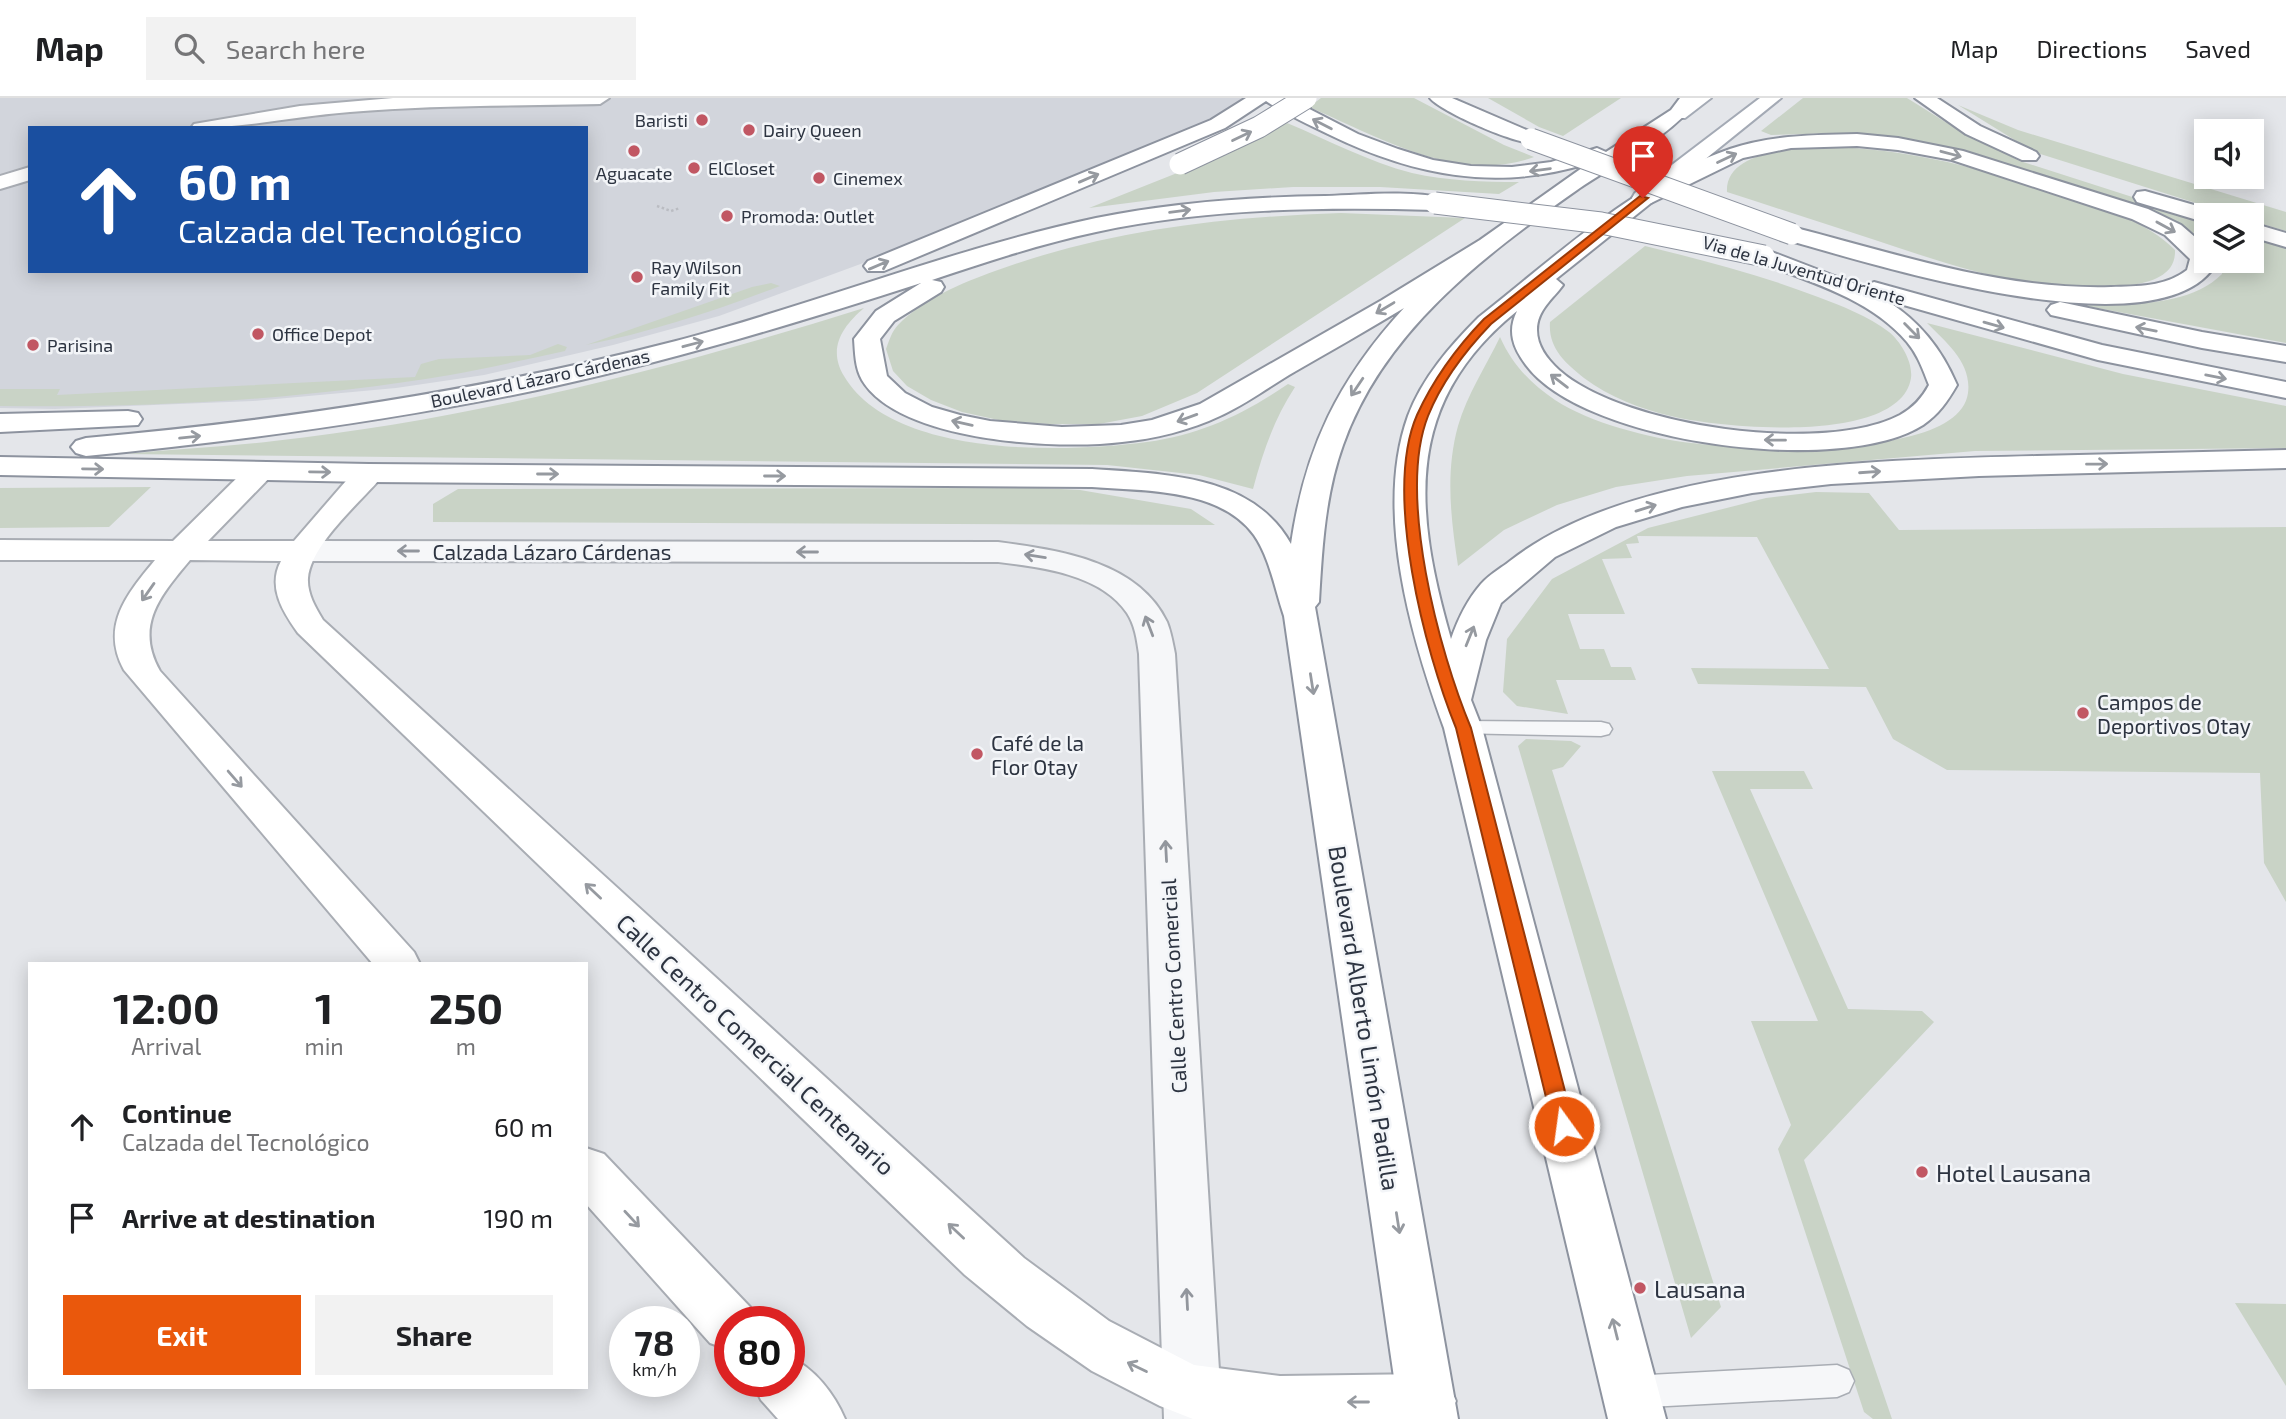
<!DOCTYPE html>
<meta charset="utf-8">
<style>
:root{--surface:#fff;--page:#f2f2f2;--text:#202124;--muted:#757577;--line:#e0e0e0;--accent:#ea580c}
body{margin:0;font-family:"Exo 2",sans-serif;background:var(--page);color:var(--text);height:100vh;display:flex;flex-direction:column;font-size:26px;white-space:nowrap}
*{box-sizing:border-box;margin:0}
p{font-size:23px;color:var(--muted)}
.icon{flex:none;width:38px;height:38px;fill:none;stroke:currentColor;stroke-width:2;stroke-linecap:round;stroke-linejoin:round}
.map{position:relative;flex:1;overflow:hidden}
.details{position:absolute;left:28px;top:864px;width:560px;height:427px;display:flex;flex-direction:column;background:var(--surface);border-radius:0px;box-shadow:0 4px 18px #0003}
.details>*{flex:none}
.banner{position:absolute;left:28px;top:28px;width:560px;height:147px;border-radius:0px;box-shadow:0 4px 18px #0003;background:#1a4fa0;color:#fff;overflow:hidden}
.buttons{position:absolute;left:2194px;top:21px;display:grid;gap:14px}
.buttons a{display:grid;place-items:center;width:70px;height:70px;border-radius:0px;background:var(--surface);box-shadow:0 4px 18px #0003;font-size:35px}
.speed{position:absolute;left:609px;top:1208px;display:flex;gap:14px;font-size:35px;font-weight:700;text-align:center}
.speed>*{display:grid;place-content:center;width:91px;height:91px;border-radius:50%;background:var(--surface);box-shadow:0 4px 18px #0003;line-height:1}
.speed small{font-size:18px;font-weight:400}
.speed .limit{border:10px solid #d22;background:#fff;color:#111}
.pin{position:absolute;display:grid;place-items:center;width:60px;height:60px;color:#fff;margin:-72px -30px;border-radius:50% 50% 50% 0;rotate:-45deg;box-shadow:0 0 7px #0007}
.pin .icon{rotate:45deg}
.me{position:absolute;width:77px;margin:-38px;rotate:346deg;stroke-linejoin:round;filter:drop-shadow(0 0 5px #0008)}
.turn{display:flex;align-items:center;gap:24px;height:147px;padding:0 35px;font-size:32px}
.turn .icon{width:91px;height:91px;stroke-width:2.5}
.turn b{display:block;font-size:49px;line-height:60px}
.eta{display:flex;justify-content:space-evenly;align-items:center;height:119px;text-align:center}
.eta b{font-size:42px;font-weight:700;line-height:49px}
.cta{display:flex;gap:14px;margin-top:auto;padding:14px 35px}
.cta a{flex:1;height:80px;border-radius:0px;background:var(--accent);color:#fff;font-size:28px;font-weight:700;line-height:80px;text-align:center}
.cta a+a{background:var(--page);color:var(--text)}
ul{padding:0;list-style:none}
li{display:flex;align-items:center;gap:21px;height:91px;padding:0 35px}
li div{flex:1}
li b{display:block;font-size:26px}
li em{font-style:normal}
header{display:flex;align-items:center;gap:42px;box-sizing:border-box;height:98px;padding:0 35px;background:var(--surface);border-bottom:2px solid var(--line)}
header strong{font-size:33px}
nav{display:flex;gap:38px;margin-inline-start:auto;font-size:24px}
.search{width:490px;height:63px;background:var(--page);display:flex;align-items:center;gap:18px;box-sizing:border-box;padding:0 24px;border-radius:0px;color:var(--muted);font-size:26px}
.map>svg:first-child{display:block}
</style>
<header>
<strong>Map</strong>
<div class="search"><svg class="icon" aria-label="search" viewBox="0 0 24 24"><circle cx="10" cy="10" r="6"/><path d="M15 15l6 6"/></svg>Search here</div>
<nav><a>Map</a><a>Directions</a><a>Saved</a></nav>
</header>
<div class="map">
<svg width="2286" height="1321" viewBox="0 0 2286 1321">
<rect width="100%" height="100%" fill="#e4e6ea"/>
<path fill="#d2d5dc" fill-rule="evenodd" d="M0,0h1247l-54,32 -278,114 -196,72 -106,29 -129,30 -88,13 -143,13 -198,8 -55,-1zM30,30h556v143h-556z"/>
<path fill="#c9d3c6" d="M1321,0h93l90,47 30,12c-76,28 -157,-21 -225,-50z
M1488,0h133l-58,38 -24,-9z
M1803,0h104l56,35 57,28 187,60v20l-31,-19 -26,-11 -207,-64 -32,-7 -69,-7 -71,2 -10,-4z
M1958,7l60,25 268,82v19l-34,-10v-6h-18l-200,-63z
M1287,25c41,17 82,39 125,50 35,8 71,9 107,9l-20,12 -119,-7h-87l-79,5 -125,16 146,-58z
M1830,49c84,2 161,24 240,51 38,13 76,23 105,52 1,25 -23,32 -44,35 -87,13 -175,-18 -256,-45 -49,-16 -99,-32 -148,-48 -2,-43 73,-44 103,-45z
M1341,115l124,5 -268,175 -55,23 -43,8h-51l-45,-3 -41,-9 -31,-12 -24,-14 -14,-15 -7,-22c3,-8 6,-18 12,-24 25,-26 64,-42 97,-54 112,-41 228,-54 346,-58z
M2252,138l34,10v97l-216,-40c48,1 116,7 152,-29l1,-13h29z
M1645,148c58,14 116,29 173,51 24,9 50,19 71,35 12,10 24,30 22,46 -11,68 -193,50 -240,38 -30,-7 -62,-19 -87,-38 -19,-15 -36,-30 -34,-56z
M771,185l9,3c-62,24 -128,46 -194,59l166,-58z
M864,210c-21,18 -37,40 -20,68 48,82 220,77 303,66 55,-8 95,-27 141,-58l7,3c-21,32 -32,65 -42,102l-54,-14 -92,-10 -982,-11c50,-5 99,-7 149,-13 200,-22 398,-73 590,-133z
M1927,225l196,51 163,32v42l-311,3 -288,25 -71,11 -59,18 -53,25 -46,36c-7,-47 -13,-93 0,-140 9,-31 28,-60 42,-89 12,27 30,46 55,63 35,23 94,38 136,43 50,6 268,19 277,-50 4,-30 -22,-51 -41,-70z
M558,246l9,3 -2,4c-38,8 -76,17 -115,24 -148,25 -300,33 -450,31v-17h60l-3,6 358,-18 6,-13 18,-5 91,-4z
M151,389l-42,40 -109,1v-40z
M1040,390l40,2 111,19 24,16 -782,-3v-18l25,-15z
M1816,394l53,1 30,37 387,-3v375l-22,-39 -4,-90 -313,-3 -54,-31 -27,-52 -168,-3 -7,-16 138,1 -72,-132 -120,-1 2,7 -13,1 6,14 -30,1 23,55h-57l12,35h24l7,18h20l5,13h-80l12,34 -51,-8 -14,-14 4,-53 45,-60 96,-51 118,-30z
M1526,641l45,2 10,5 -18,21 -11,3 169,537 -30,31 -173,-592z
M1712,673h92l9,18h-63l98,220 74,2 12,11 -130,138 88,259h-19l-9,-7 -86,-263 13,-24 -40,-104h67z
M2235,1205l51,1v82z"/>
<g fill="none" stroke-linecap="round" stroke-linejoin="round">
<defs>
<path id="lane" d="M1463,623l138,1 8,2 3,5 -3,5 -8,2 -146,-3 -3,-5 3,-5z
M1837,1267l12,5 5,11 -5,11 -12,5 -207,11 -12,-5 -5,-11 5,-11 12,-5z"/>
<path id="street" d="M302,443l696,1c60,8 140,19 169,80 4,10 6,22 8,32l47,765h-58l-25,-765c-2,-14 -4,-29 -12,-41 -26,-39 -87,-46 -129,-51l-696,-1 -11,-3 -5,-7 5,-7z"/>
<path id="secondary" d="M393,0h216l-9,6c-83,2 -167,1 -250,8 -53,4 -105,16 -159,16l3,-4 106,-18z
M30,69v13l-30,9v-13z
M261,364l11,3 4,6 -68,70h86l64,-74 11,-3 11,3 4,6 -4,6c-22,25 -69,66 -72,99 -1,15 7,29 15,42l701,638 85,63 85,44 86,11 147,-2 20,8 9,19 -8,18h-255l-33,-13 -68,-35 -65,-45 -62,-51 -667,-642c-15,-21 -31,-46 -17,-72l-91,-1c-29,35 -56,65 -30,111l254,281 6,12h-47l-249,-294c-24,-44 3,-76 31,-110h-155v-20l173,1 77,-76z
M586,1050l18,6 146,153 6,14h-26v29l-20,-7 -124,-139z
M789,1259c25,10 46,38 56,62h-67l-17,-19 -9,-19h37z"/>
<path id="primary" d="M1689,0h22l-26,20h-14l-3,-4z
M1760,0h21l-130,105h-16l-3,-5 3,-5z"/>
<path id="highway" d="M1246,0h42l70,36 40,15 35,11 38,6 41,1 39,-5 46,-14 9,4 65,-42 9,-12h19c-25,37 -84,66 -122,92 -94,66 -194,142 -234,255 -18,50 -21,104 -24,157l-4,5 143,812h-58l-116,-803c-9,-26 -14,-58 -30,-81 -34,-47 -111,-44 -162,-48l-723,-5 -369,-7v-18l369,7 723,5c71,5 160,5 199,75 14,-96 47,-164 113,-236 -38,23 -77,45 -115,67 -23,14 -45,30 -69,41 -29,14 -66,23 -98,26 -64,8 -223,0 -260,-62 -7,-12 -7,-27 -8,-41l22,-28 45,-28c-127,41 -254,79 -384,107 -149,31 -299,51 -451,66l-10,-3 -5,-6 5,-6 10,-3c199,-18 396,-47 590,-97 141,-37 278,-93 420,-123 75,-15 152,-21 229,-22 35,-1 84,-6 118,2l3,5 -3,5 -8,2c-113,-3 -228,-2 -339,22 -56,12 -110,30 -164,48l9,2 3,5 -3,5 -47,29 -14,18 7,37 18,17 27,14 28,8 30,6 72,6 59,-2 31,-5 48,-16 182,-104 98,-60 109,-77c-92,29 -175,13 -261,-29 -20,-10 -43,-20 -62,-33l-41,27 -341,143h-16l-4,-5 4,-5 343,-141z
M1430,0h22l86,37 3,4 -3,4c-17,4 -97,-31 -108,-45z
M1915,0h22l43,28 56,26 3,4 -3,4h-14l-56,-26z
M1857,36l41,4 65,13 185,58 33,16 22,19 4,5v12h7v6c-60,87 -345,-4 -430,-28l-3,-5 3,-5 8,-2c106,27 208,63 319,60 27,-1 54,0 76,-17l3,-11 -25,-24 -33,-16 -180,-59 -54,-10 -41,-4 -66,2 -48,10 -92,45 -95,76 7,6c-10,14 -26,25 -26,45 0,16 10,29 22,40 64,57 265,85 341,45 14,-8 22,-17 29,-30 -6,-15 -11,-30 -22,-43 -37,-44 -100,-61 -151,-81l-4,-5 4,-5 8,-2 99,38 11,-5 228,63 184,37v16l-188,-38 -212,-60c34,22 55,48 71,85 -10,17 -18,29 -34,40 -81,52 -339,19 -397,-60 -13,-17 -19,-34 -9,-54 -114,92 -103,199 -66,328 7,-20 16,-39 30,-55 8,-9 20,-16 29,-23 125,-98 373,-101 527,-105 83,-2 166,-4 249,-6v18l-307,8 -148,8 -79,9 -70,14 -66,20 -61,30 -54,46 -15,37 -15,60 11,28 184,691h-58l-164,-691c-33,-91 -70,-217 -36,-312 14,-38 43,-71 71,-99 79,-62 155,-135 251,-168 41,-14 85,-14 127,-15z
M2145,93l70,20 3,4h-11v8l-70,-21 -3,-5 3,-5z
M2252,125l34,10v14l-34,-10z
M2060,204l142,30 84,14v16l-84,-14 -151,-33 -4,-5 4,-5z
M128,313l10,2 4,6 -4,6 -138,7v-18z"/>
</defs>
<use href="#lane" stroke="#a9adb4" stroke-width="3"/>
<use href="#street" stroke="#a9adb4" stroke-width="4"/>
<use href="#secondary" stroke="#a9adb4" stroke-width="4"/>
<use href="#primary" stroke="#a4aab5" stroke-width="4"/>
<use href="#highway" stroke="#8d939f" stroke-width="4"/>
<path stroke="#babcc2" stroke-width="2.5" stroke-dasharray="2.5 2.5" stroke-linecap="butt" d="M657,108l14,5 9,-3"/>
<use href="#lane" fill="#f6f7f9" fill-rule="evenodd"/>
<use href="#street" fill="#f6f7f9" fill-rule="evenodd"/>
<use href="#secondary" fill="#fff" fill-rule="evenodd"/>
<use href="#primary" fill="#fff" fill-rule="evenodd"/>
<use href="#highway" fill="#fff" fill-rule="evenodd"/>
<defs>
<path id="highway-bridge" d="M1531,41l261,95
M1180,66l79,-37 47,-29
M1435,105l166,20 163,33"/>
</defs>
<use href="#highway-bridge" stroke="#8d939f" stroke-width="23" stroke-linecap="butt"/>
<use href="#highway-bridge" stroke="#fff" stroke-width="21"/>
</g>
<defs><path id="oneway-shaft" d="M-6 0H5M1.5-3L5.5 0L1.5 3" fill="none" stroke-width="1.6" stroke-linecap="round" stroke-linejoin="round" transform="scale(1.75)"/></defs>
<g stroke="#969aa0">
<use href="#oneway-shaft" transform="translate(1322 26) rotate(-153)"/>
<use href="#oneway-shaft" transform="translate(1242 38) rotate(-26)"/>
<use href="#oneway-shaft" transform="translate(1951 56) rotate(15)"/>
<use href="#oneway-shaft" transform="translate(1727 60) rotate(-25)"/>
<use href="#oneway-shaft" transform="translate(1540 72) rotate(172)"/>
<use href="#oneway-shaft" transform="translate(1089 80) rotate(-23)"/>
<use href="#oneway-shaft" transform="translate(1180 113) rotate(-7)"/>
<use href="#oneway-shaft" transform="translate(2166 129) rotate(29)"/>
<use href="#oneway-shaft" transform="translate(879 167) rotate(-23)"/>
<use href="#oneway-shaft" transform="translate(1385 210) rotate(149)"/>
<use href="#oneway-shaft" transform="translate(1994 227) rotate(16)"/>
<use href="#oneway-shaft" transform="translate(2146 231) rotate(-169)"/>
<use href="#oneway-shaft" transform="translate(1912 233) rotate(45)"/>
<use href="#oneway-shaft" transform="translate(693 246) rotate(-15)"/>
<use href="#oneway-shaft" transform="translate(2216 279) rotate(11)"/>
<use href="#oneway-shaft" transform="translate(1559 283) rotate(-143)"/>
<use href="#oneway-shaft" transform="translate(1357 289) rotate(124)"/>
<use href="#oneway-shaft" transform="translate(1187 320) rotate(160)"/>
<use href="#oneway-shaft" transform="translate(962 325) rotate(-167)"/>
<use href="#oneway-shaft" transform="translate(190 339) rotate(-6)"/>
<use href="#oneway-shaft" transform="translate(1775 342) rotate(-179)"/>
<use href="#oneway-shaft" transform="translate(2097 366) rotate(-1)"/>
<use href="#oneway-shaft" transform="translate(93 371) rotate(1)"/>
<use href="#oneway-shaft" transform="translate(320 374) rotate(1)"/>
<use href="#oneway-shaft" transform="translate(1870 374) rotate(-4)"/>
<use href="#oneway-shaft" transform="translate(548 376)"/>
<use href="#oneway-shaft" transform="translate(775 378)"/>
<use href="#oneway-shaft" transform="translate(1646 410) rotate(-17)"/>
<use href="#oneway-shaft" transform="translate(148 494) rotate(125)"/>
<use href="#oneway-shaft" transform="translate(1470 538) rotate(-68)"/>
<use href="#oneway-shaft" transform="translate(1312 586) rotate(81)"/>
<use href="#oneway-shaft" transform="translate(235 681) rotate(49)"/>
<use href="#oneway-shaft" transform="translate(593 793) rotate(-137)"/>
<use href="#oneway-shaft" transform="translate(632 1121) rotate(47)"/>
<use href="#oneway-shaft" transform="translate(1398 1125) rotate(81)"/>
<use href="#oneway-shaft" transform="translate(956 1133) rotate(-137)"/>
<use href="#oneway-shaft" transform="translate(1615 1231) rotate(-104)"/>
<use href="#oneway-shaft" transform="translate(1137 1269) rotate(-154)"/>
<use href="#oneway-shaft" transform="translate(1358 1304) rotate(180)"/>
</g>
<g stroke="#92969d">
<use href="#oneway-shaft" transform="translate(408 453) rotate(-180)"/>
<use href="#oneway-shaft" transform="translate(807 454) rotate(-180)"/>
<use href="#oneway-shaft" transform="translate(1035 458) rotate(-171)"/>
<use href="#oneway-shaft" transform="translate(1149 528) rotate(-111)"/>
<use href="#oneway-shaft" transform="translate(1166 753) rotate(-93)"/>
<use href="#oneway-shaft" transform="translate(1187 1201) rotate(-93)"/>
</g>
<path fill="#ea580c" stroke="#983908" stroke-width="2" d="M1640,98l8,2 -157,126c-25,26 -49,57 -63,92 -31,79 11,236 43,312l103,398 -3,6 -7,3 -8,-3 -3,-6 -97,-398c-31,-76 -73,-235 -39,-313 16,-35 40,-68 67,-96z"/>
<g fill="#c15763" stroke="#f3f5f8" stroke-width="2.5">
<circle cx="702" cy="22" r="7"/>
<circle cx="749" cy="32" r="7"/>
<circle cx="634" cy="53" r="7"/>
<circle cx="694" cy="70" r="7"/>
<circle cx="819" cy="80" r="7"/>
<circle cx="727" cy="118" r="7"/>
<circle cx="637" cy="179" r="7"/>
<circle cx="258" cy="236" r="7"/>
<circle cx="33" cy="247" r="7"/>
<circle cx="2083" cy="615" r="7"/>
<circle cx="977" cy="656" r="7"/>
<circle cx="1922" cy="1074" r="7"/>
<circle cx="1640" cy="1190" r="7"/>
</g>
<g text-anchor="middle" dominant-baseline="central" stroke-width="5" stroke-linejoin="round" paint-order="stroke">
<g font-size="18" fill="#2d3441" stroke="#f3f5f8" text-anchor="start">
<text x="688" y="22" text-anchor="end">Baristi</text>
<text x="763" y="32">Dairy Queen</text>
<text x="708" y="70">ElCloset</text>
<text x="634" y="75" text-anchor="middle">Aguacate</text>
<text x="833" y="80">Cinemex</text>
<text x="741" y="118">Promoda: Outlet</text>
<text x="651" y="169">Ray Wilson<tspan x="651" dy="21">Family Fit</tspan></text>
<text x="272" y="236">Office Depot</text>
<text x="47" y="247">Parisina</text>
</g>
<g font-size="18" fill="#2d3441" stroke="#f3f5f8">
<text transform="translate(1804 172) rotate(16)">Via de la Juventud Oriente</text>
<text transform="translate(540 280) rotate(-12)">Boulevard Lázaro Cárdenas</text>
</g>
<g font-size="21" fill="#2d3441" stroke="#f3f5f8">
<text x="552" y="453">Calzada Lázaro Cárdenas</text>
<text transform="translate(1173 888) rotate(-93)">Calle Centro Comercial</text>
</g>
<g font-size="21" fill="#2d3441" stroke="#f3f5f8" text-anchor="start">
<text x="2097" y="603">Campos de<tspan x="2097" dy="24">Deportivos Otay</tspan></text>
<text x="991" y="644">Café de la<tspan x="991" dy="24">Flor Otay</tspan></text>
</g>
<g font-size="24" fill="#2d3441" stroke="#f3f5f8">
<text transform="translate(1365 920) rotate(81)">Boulevard Alberto Limón Padilla</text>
<text transform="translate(756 946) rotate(43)">Calle Centro Comercial Centenario</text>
</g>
<g font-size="24" fill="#2d3441" stroke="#f3f5f8" text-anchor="start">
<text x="1936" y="1074">Hotel Lausana</text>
<text x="1654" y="1190">Lausana</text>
</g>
</g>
</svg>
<div class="buttons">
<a><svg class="icon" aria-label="sound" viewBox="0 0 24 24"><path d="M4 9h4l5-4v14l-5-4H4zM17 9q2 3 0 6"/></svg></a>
<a><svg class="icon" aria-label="layers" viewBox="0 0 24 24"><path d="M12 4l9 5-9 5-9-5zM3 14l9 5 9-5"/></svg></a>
</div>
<div class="speed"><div>78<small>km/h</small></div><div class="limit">80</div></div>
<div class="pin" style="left:1643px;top:100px;background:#d93025"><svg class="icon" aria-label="arrive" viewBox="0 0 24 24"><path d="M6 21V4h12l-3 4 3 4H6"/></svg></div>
<svg class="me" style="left:1564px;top:1028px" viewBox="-20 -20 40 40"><circle r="17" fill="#ea580c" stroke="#fff" stroke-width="3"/><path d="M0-11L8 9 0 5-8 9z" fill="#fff"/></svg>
<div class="banner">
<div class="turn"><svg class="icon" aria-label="ahead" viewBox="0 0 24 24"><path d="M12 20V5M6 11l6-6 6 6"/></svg><div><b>60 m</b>Calzada del Tecnológico</div></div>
</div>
<section class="details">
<div class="eta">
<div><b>12:00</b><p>Arrival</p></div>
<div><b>1</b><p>min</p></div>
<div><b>250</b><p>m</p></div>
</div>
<ul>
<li><svg class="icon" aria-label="ahead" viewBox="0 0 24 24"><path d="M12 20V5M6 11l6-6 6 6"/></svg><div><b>Continue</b><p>Calzada del Tecnológico</p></div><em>60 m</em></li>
<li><svg class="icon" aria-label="arrive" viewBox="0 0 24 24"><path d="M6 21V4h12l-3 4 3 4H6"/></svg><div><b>Arrive at destination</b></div><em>190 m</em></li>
</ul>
<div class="cta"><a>Exit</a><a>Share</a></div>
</section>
</div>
